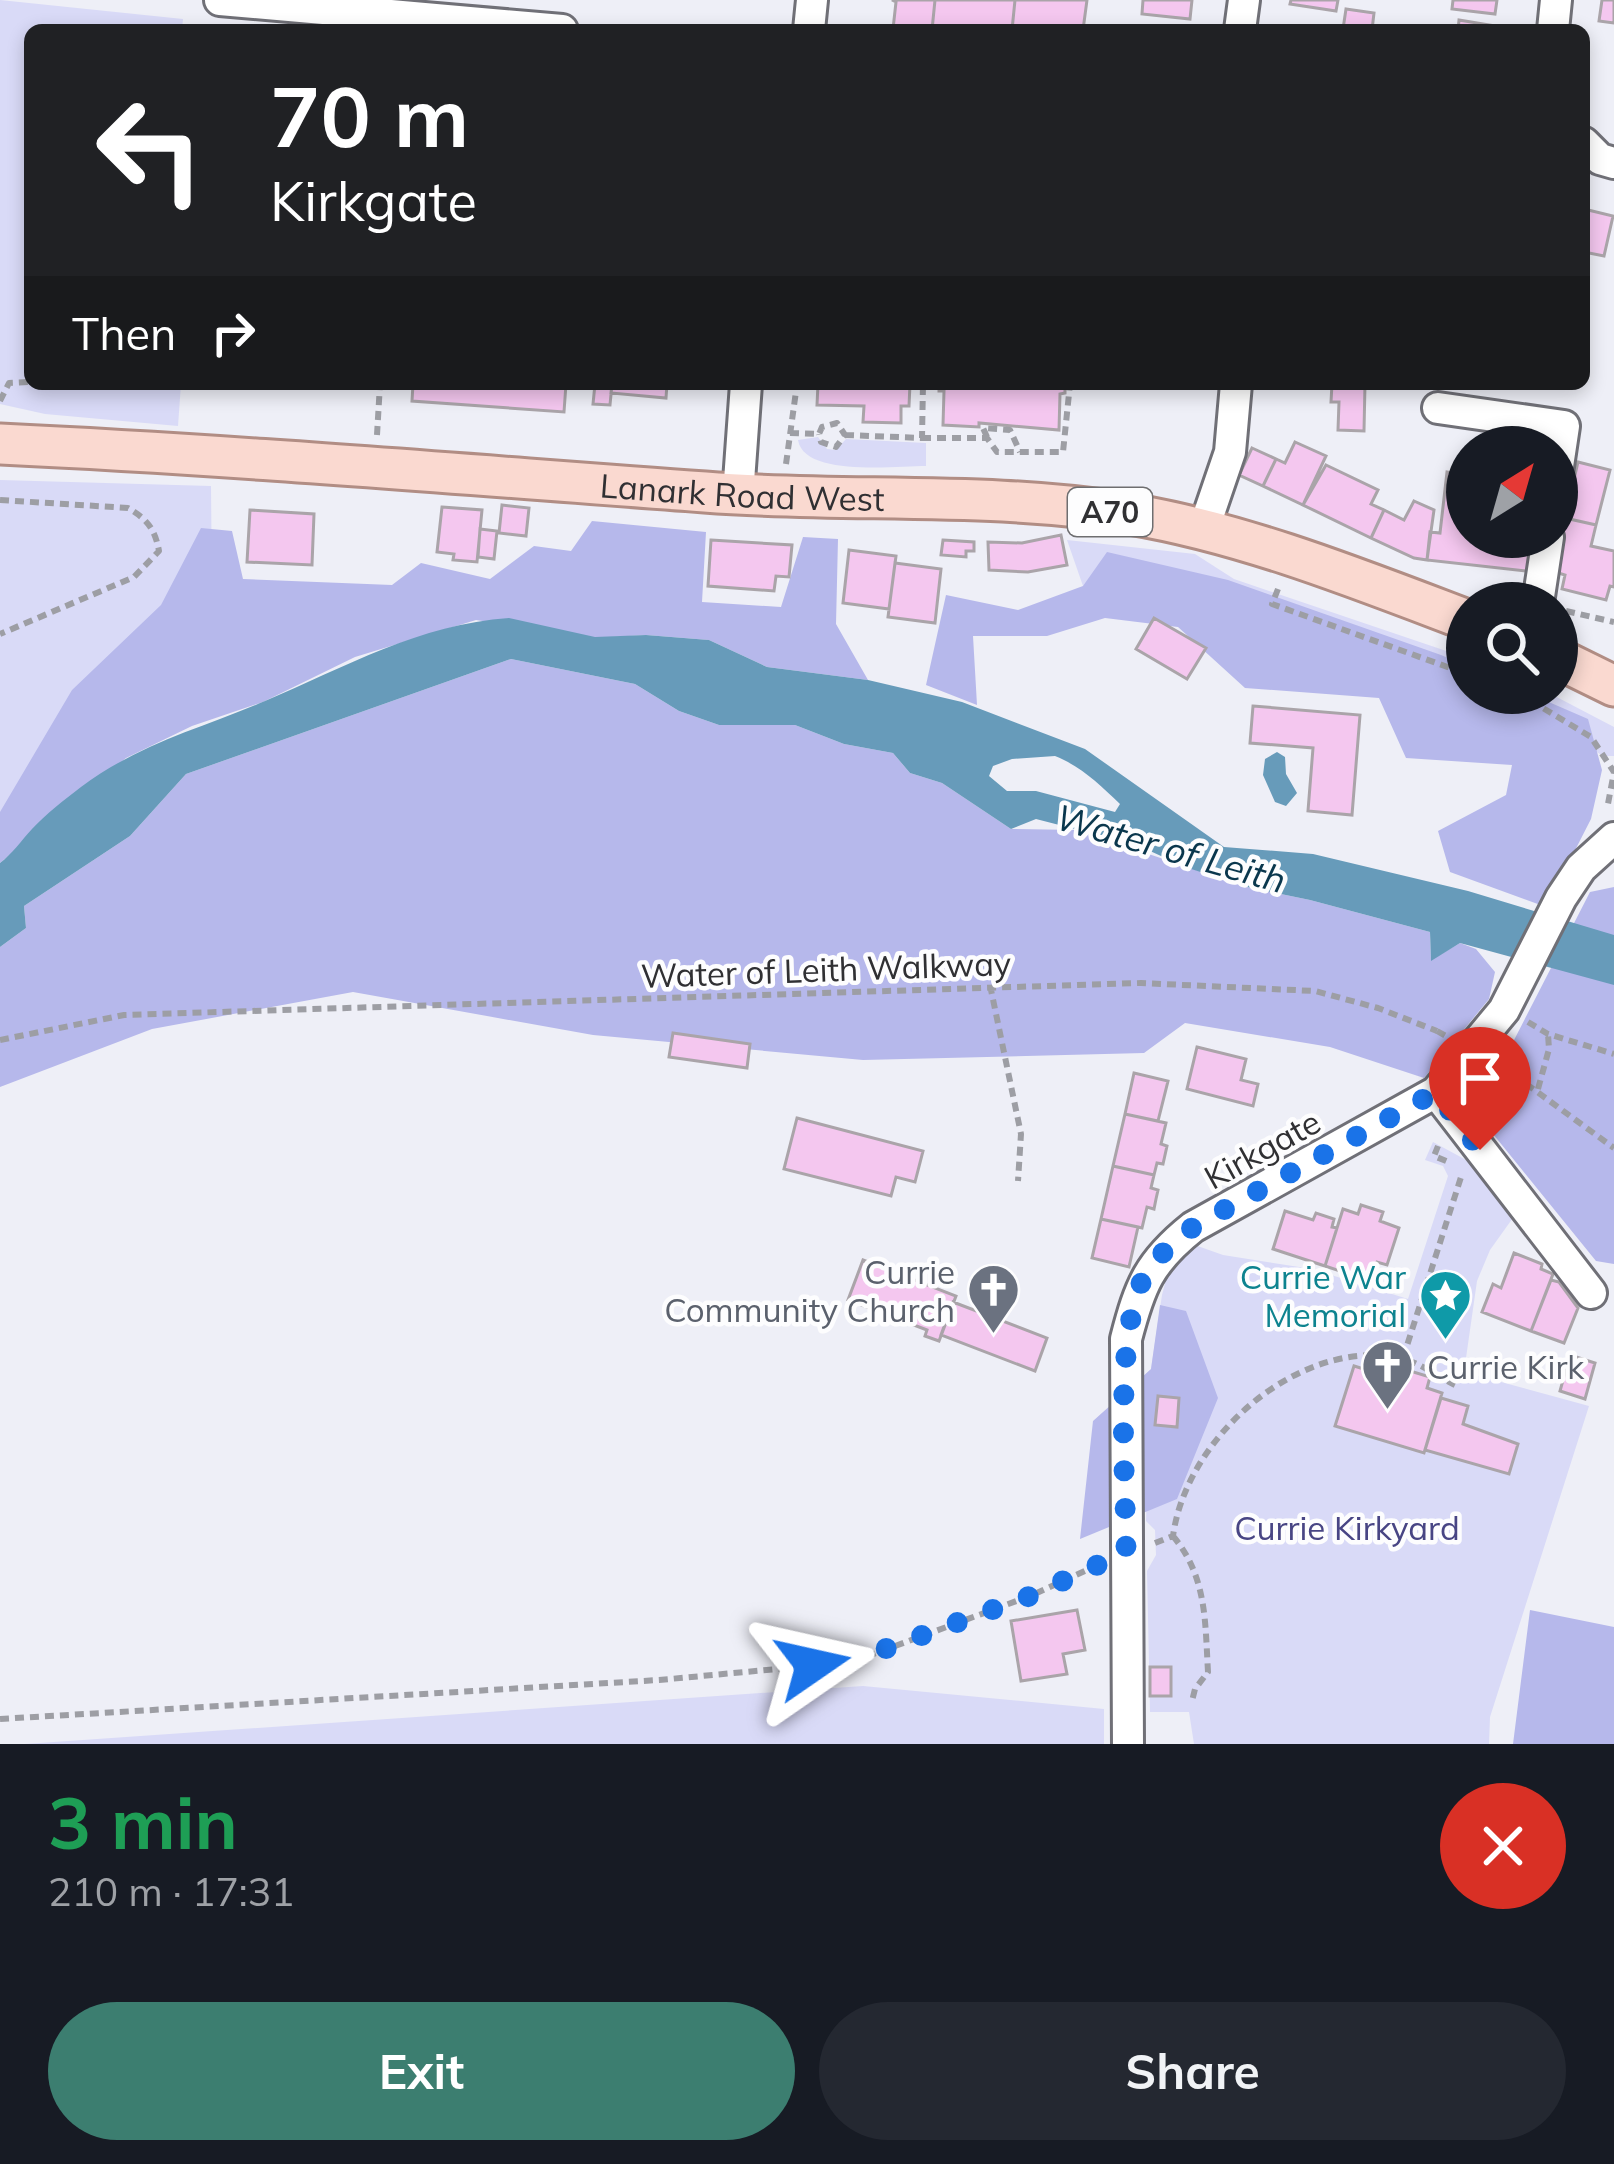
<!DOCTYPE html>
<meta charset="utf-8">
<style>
:root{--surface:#171b24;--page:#242831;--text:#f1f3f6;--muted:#9ea1a6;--accent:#3c7e70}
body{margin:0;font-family:Mulish,sans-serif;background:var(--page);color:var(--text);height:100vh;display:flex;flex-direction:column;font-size:45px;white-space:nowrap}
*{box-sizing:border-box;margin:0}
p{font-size:39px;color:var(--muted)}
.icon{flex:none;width:66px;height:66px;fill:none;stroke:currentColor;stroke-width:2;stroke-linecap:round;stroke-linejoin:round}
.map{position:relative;height:1744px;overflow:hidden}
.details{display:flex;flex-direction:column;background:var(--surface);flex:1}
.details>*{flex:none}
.banner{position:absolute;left:24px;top:24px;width:1566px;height:366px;border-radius:18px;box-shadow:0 6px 18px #0003;background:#202124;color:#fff;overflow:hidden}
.needle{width:78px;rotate:37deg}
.controls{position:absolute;left:1446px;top:426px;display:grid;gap:24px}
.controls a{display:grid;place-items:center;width:132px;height:132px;border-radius:50%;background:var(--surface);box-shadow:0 6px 18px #0003;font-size:60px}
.pin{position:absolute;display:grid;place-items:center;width:102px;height:102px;color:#fff;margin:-123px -51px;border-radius:50% 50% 50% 0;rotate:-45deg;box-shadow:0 0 12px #0007}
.pin .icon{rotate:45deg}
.me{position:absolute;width:132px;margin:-66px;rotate:79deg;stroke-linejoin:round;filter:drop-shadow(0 0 9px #0008)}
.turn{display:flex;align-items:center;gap:42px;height:252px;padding:0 48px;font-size:54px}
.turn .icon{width:156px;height:156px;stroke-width:2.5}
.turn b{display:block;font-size:84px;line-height:102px}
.then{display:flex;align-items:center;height:114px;padding:0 48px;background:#0003;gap:24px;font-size:45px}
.round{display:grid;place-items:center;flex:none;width:126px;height:126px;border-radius:63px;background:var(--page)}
.overview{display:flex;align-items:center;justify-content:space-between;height:204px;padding:0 48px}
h1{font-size:72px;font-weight:700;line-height:90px;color:#1e9e55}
.primary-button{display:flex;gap:24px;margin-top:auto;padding:24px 48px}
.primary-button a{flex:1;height:138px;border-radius:72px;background:var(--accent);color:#fff;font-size:48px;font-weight:700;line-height:138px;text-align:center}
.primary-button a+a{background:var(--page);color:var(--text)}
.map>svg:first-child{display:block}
</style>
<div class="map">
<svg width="1614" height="1744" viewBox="0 0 1614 1744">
<rect width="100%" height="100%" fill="#eeeff7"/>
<path fill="#d9daf7" d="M0,0l183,19 -1,11h-152v354h151l-3,42 -133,-12 -45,-10z
M818,437l9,12 9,1 10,-11 80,4v23c-31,0 -122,11 -128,-26z
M0,480l211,6 1,107 -212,226z
M1067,540l128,14 39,25 233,79v22l-384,-94z
M1504,693h45l65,34v29h-11z
M1433,1142l35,19 47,54 -25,35 -13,31 -13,91 125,34 -99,311 -1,27h-295l-5,-32h-39l-3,-141 9,-16 -1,-25 -9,-9 5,-152 11,-74 7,-27 23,-24 31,11 89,14 96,30 40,-123 -5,-10 -18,-6z
M863,1686l241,23v35h-1079z"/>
<path fill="#b6b8eb" d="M592,521l114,11 -4,70 79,5 22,-70 35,2 -2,85 32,56 -101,-13 -58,-27 -63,-5 -51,3 -119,-18 -121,37 -92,45 -71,24 -66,32 -126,105v-51l72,-122 89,-85 40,-77 31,3 11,48 149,6 29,-22 69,16 44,-33 37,5z
M1107,552l121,28 213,75 26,11v27h61l60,26 14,51 -11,49 -45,88 -96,-35 -12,-41 68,-36 6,-30 -106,-7 -27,-60 -134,-10 -67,-61 -73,-9 -58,18h-74l4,69 -51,-20 20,-90 72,15 65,-24z
M511,659l124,25 44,27 40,14h76l49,19 49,9 17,20 32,10 69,46 66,1 170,57 63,13 120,32 1,28 29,-17 16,6 19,23 -6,27 -65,79 -94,-31 -145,-24 -41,30 -281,7 -270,-25 -240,-43 -201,37 -152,58v-140l26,-19 -2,-22 106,-70 56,-62z
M1614,887v377l-18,-3 -124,-153 23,-31 95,-185z
M1160,1305l26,6 32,87 -41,101 -97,40 13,-118 58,-52z
M1530,1610l84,17v117h-101z"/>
<path fill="#679bba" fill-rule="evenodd" d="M509,618l86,19 51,-2 63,5 58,27 101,13 94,22 123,47 139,98 89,7 155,37 146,44v50l-154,-42 -29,18 -1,-29 -120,-32 -63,-13 -62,-20 -48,-22 -101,-26 -25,10 -69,-46 -32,-10 -17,-20 -49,-9 -49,-19h-76l-40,-14 -44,-27 -124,-25 -325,115 -56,62 -106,70 2,22 -26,19v-84c12,-9 21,-22 32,-34 14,-15 32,-29 49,-42 59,-44 119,-58 184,-86 80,-34 155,-77 244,-83zM1055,756c27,11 44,28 65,48l-5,8 -79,-21h-29l-18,-15 4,-10 19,-7z
M1277,752l8,5 1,17 11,19 -11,13 -11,-4 -12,-27 2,-16z"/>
<path fill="#f4c7ef" stroke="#aaa4a9" stroke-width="3" d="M935,0h80l-3,30h-80z
M935,0l-3,30 -39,-1 3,-27 -4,-2z
M1015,0h72l-4,30h-71z
M1143,0h49l-2,19 -48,-5z
M1291,0h47l-2,11 -46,-7z
M1453,0h44l-2,14 -43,-5z
M1602,0h12v23l-15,-2z
M1346,9l28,4 -2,17 -29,-1z
M1459,20l42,7 -1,3h-42z
M1584,209l29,7 -9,40 -20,-4z
M413,384h153l-2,28 -152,-11z
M595,384h17l-2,21 -17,-1z
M612,384h55l-1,14 -55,-5z
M818,384h92l-1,22h-8v17l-38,-1 1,-16 -47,-1z
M939,384h126v9l-5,1 -1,36 -80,-7v4l-36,-2 1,-34h-5z
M1332,384h33l-1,47 -26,-1 1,-28h-8z
M1295,442l31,14 -23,49 -40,-19 13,-27 9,4z
M1252,448l24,11 -13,27 -24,-11z
M1578,462l32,8 -14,55 -31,-7z
M1326,465l52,25 -7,14 13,6 -13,28 -68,-33z
M1447,472l20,3v62h72l-4,35 -108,-12 3,-28 10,1z
M1414,501l20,9 -7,50 -13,-2 -43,-20 13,-28 20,10z
M502,505l27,3 -3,28 -27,-3z
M442,507l40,3 -5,52 -24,-2 1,-6 -17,-2z
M250,510l64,4 -2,51 -65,-3z
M1565,518l31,7 -5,21 23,5v36l-4,-1 -4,14 -44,-11 3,-14 -13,-4z
M480,529l17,2 -3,28 -16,-2z
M1061,535l6,30 -39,7 -39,-2 -1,-28 34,1z
M711,540l81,5 -3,32 -13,-1 -2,15 -66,-5z
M943,540l31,2v9h-8v6l-25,-2z
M849,550l47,6 -7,53 -46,-6z
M895,563l46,6 -6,54 -47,-6z
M1154,618l52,30 -19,31 -51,-30z
M1253,706l107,9 -8,100 -44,-4 5,-63 -63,-5z
M673,1033l77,11 -3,24 -78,-11z
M1197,1047l49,12 -5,21 17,4 -5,22 -66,-17z
M1134,1073l34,8 -10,40 -33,-7z
M1125,1114l41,9 -5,21 6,2 -4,18 -6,-1 -3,12 -41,-9z
M797,1118l126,33 -8,31 -19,-5 -5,19 -107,-27z
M1113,1166l41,9 -3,13 7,2 -2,9 -2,10 -7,-2 -5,21 -41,-9z
M1361,1205l22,7 -3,9 19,7 -12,37 -10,-3 -7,19 -45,-15 18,-57 15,5z
M1285,1211l28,9 3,-7 18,6 -2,8 5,1 -12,38 -52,-17z
M1101,1219l37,8 -9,40 -37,-9z
M1514,1253l28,11 -1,5 12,5 -22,57 -49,-19 11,-28 8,4z
M863,1260l93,36 -17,45 -14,-5 2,-6 -79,-30z
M1551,1280l8,2 19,26 -14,35 -33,-12z
M953,1302l94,36 -12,33 -94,-36z
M1570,1355l25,8 -10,36 -25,-8z
M1374,1360l56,17 -3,11 15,5 -18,60 -89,-27 19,-60 16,5z
M1158,1396l21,2 -2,29 -22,-2z
M1441,1398l27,8 -5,18 55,20 -9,30 -84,-24z
M1077,1610l8,40 -22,4 4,20 -46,7 -10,-60z
M1150,1667h21v29h-21z"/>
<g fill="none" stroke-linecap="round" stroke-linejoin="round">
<defs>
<path id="minor" d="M220,0l342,30
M809,30l3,-30
M1240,30l4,-30
M1553,30l3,-30
M1584,143l16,16 14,4
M1438,408l126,18 -7,47
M738,495l8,-111
M1203,531l27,-79 6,-68
M1538,603l10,-66
M1436,1092l155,201
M1128,1744l-2,-405c14,-54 23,-77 67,-112l243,-135 68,-82 57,-112 20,-30 33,-30"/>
<g id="major">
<path id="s1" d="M0,444c235,11 470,31 705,48 141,11 286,-1 425,22 114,19 229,65 337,106"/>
<path d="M1557,658l57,28"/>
</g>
</defs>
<use href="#minor" stroke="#707077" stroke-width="36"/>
<use href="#major" stroke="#b18d84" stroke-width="45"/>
<path stroke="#9d9ea4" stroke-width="6" stroke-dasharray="9 6" stroke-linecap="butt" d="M64,384h23
M353,384h31
M0,401l9,-18 21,-1
M790,433l29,1 3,-7 15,-4 8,12 -9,12 -15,-5 -2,-8
M377,435l3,-51
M845,435l77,3 1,-54
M987,437l-4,-9 27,2 10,22
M922,438h65l10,14h66l7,-68
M786,464l11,-80
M0,500l128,8c19,11 27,21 31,43l-25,26 -134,57
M1278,589l-6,15 195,70
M1566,611l48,11
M1518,693l73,44 23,35 -7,37
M990,985l31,149 -3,47
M1528,1022l20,12 66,20
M0,1040l124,-25 1017,-32 174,8 63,17 59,23
M1514,1075l100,73
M1538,1089l11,-40 -1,-15
M1438,1146l-4,10 17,7
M1403,1358l59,-184
M1173,1536c34,41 32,85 35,136l-13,17 -3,12
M1155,1543l18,-7c13,-97 122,-196 224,-179 20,4 40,19 58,28
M0,1719l659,-39 193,-18 178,-66 68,-31"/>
<use href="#minor" stroke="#fff" stroke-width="30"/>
<use href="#major" stroke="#fad9d0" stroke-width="39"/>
<path stroke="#9d9ea4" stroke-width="6" stroke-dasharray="9 6" stroke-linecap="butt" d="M1437,1031l77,44"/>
</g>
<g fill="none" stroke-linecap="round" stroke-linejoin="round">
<path stroke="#1a73e8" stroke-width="21" stroke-dasharray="0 37.8" d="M813,1665l39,-4 178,-65 96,-44c0,-72 -12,-208 16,-271 11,-23 32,-38 51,-54l243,-135 44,58"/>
</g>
<defs>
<symbol id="church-pin" viewBox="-11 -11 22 30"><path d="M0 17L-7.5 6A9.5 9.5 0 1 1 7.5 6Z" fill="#6b7280" stroke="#fdfdfe"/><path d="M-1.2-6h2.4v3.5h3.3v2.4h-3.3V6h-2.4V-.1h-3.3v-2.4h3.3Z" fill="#fff"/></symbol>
<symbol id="sight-pin" viewBox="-11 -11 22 30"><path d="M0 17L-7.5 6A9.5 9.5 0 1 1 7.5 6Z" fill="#0f9aa8" stroke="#fdfdfe"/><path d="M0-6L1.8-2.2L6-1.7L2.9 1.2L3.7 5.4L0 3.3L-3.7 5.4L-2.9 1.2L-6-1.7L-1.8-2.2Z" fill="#fff"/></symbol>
</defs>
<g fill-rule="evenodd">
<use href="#church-pin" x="964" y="1260" width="59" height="81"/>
<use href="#sight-pin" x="1416" y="1266" width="59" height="81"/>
<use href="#church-pin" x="1358" y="1336" width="59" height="81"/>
</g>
<g text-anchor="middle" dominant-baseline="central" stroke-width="9" stroke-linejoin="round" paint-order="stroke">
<rect fill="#fdfdfe" stroke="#6e6e70" stroke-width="3" x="1068" y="488" width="84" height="48" rx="9"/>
<g font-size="30" font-weight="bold" fill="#303033">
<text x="1110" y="512">A70</text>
</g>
<g font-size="33" fill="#303033" stroke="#fdfdfe">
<text stroke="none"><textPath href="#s1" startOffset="744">Lanark Road West</textPath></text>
<text transform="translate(826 969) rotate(-2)">Water of Leith Walkway</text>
<text transform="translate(1262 1149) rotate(-29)">Kirkgate</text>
</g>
<g font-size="33" fill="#5b616d" stroke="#fdfdfe" text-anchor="end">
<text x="955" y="1271">Currie<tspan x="955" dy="38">Community Church</tspan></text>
<text x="1427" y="1366" text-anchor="start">Currie Kirk</text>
</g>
<g font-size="33" fill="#0d838f" stroke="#fdfdfe" text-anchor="end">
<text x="1406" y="1276">Currie War<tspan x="1406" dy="38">Memorial</tspan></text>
</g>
<g font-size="33" fill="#484584" stroke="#fdfdfe">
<text x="1347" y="1527">Currie Kirkyard</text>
</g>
<g font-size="36" font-style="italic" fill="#0a374d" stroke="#fdfdfe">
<text transform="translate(1171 848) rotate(16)">Water of Leith</text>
</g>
</g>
</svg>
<div class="controls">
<a><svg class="needle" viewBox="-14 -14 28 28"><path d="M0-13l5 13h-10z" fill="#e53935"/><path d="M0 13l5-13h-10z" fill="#9ea1a6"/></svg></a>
<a><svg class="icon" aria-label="search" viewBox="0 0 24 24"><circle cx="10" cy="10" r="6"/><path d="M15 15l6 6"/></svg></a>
</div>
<div class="pin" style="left:1480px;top:1150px;background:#d93025"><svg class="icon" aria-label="arrive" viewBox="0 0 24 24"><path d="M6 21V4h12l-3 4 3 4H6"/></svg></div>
<svg class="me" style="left:813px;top:1665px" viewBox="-20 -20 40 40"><path d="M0-17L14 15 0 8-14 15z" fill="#1a73e8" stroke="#fff" stroke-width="4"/></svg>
<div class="banner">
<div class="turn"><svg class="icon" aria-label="left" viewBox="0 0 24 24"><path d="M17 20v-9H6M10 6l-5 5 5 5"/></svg><div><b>70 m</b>Kirkgate</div></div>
<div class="then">Then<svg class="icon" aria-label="right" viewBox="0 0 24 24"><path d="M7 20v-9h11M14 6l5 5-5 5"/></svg></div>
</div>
</div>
<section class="details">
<div class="overview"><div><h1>3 min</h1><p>210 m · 17:31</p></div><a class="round" style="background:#d93025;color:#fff"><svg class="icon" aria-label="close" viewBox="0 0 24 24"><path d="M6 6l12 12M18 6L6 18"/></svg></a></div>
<div class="primary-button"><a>Exit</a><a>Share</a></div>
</section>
